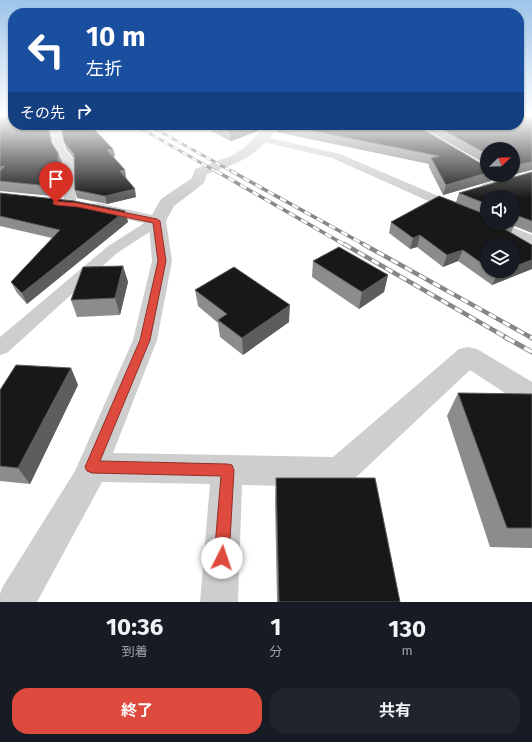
<!DOCTYPE html>
<html lang="ja">
<meta charset="utf-8">
<style>
:root{--surface:#171b24;--page:#20242c;--text:#f1f3f6;--muted:#9ea1a6;--accent:#de4a3d}
body{margin:0;font-family:"Fira Sans","Noto Sans JP",sans-serif;background:var(--page);color:var(--text);height:100vh;display:flex;flex-direction:column;font-size:15px;white-space:nowrap}
*{box-sizing:border-box;margin:0}
p{font-size:13px;color:var(--muted)}
.icon{flex:none;width:22px;height:22px;fill:none;stroke:currentColor;stroke-width:2;stroke-linecap:round;stroke-linejoin:round}
.map{position:relative;height:602px;overflow:hidden}
.drawer{display:flex;flex-direction:column;background:var(--surface);flex:1}
.drawer>*{flex:none}
.top-card{position:absolute;left:8px;top:8px;width:516px;height:122px;border-radius:16px;box-shadow:0 1px 3px #0004;background:#1a4fa0;color:#fff;overflow:hidden}
.needle{width:26px;rotate:67deg}
.controls{position:absolute;left:480px;top:142px;display:grid;gap:8px}
.controls a{display:grid;place-items:center;width:40px;height:40px;border-radius:50%;background:var(--surface);box-shadow:0 1px 3px #0004;font-size:20px}
.pin{position:absolute;display:grid;place-items:center;width:34px;height:34px;color:#fff;margin:-41px -17px;border-radius:50% 50% 50% 0;rotate:-45deg;box-shadow:0 0 4px #0007}
.pin .icon{rotate:45deg}
.me{position:absolute;width:44px;margin:-22px;rotate:4deg;stroke-linejoin:round;filter:drop-shadow(0 0 3px #0008)}
.turn{display:flex;align-items:center;gap:14px;height:84px;padding:0 12px;font-size:18px}
.turn .icon{width:52px;height:52px;stroke-width:2.5}
.turn b{display:block;font-size:28px;line-height:34px}
.then{display:flex;align-items:center;height:38px;padding:0 12px;background:#0003;gap:8px;font-size:15px}
.eta{display:flex;justify-content:space-evenly;align-items:center;height:68px;text-align:center}
.eta b{font-size:24px;font-weight:700;line-height:28px}
.button{display:flex;gap:8px;margin-top:auto;padding:8px 12px}
.button a{flex:1;height:46px;border-radius:16px;background:var(--accent);color:#fff;font-size:16px;font-weight:700;line-height:46px;text-align:center}
.button a+a{background:var(--page);color:var(--text)}
.map>svg:first-child{display:block}
</style>
<div class="map">
<svg width="532" height="602" viewBox="0 0 532 602">
<rect width="100%" height="100%" fill="#fff"/>
<g fill="none" stroke-linecap="round" stroke-linejoin="round">
<path fill="#cecece" fill-rule="evenodd" d="M50,125h10l5,25 10,11 1,43 -1,3h-10l-1,-3 -1,-42 -8,-11z
M262,136l78,18 147,63v6h15l30,12v9l-50,-19 -150,-67 -74,-17 -1,-2 1,-2z
M487,174v1h14l10,7 -2,3 -22,6 -4,-1 -2,-3 2,-3 12,-3 -9,-6z
M157,217l5,1 2,3 -2,3 -45,29 -110,100 -7,2v-18l107,-90 45,-29z"/>
<path fill="#cecece" fill-rule="evenodd" d="M266,125h13c-21,31 -38,37 -72,49l-3,9 -30,23 -8,15 6,40 -15,79 -44,113 220,4 126,-108 9,-2 9,2 55,33v25l-10,-3 -52,-34 -120,113 -11,4 -97,-2 -4,117h-38l10,-118 -108,-2 -65,120h-37v-8l2,-6 73,-117 58,-131 19,-79 -3,-37 -58,-12 -2,-4 2,-4 6,-1 55,12 9,-16 31,-21 3,-9 36,-13 13,-8z"/>
<defs>
<path id="rail-far3" d="M135,125l82,47
M148,125l85,47"/>
<path id="rail-far2" d="M216,171l129,74
M231,171l134,74"/>
<path id="rail-far1" d="M344,244l163,94
M363,244l169,94"/>
<path id="rail" d="M505,337l27,15
M530,337l2,1"/>
</defs>
<use href="#rail-far3" stroke="#868686" stroke-width="3"/>
<use href="#rail-far2" stroke="#868686" stroke-width="3.5"/>
<use href="#rail-far1" stroke="#868686" stroke-width="4.5"/>
<use href="#rail" stroke="#868686" stroke-width="5"/>
<use href="#rail-far3" stroke="#fff" stroke-width="2" stroke-dasharray="5.5" stroke-linecap="butt"/>
<use href="#rail-far2" stroke="#fff" stroke-width="2.5" stroke-dasharray="7" stroke-linecap="butt"/>
<use href="#rail-far1" stroke="#fff" stroke-width="3" stroke-dasharray="8" stroke-linecap="butt"/>
<use href="#rail" stroke="#fff" stroke-width="3.5" stroke-dasharray="11" stroke-linecap="butt"/>
</g>
<path fill="#8c8c8c" fill-rule="evenodd" d="M0,116l52,29 6,8 4,9v35l-62,-6z
M211,125h53l-6,6 -27,10 -20,-10z
M276,125h140l71,50h6l-2,6 -48,14 -14,-28v-3l-153,-32z
M418,125h101l-6,24h-26v16z
M64,142l49,7 2,7 -2,1 12,13 1,8 10,19 -29,7 -30,-6 -2,-8 -1,-31 -8,-10z
M532,172v61l-18,-7 -3,7 21,12v24l-40,16 -34,-24 -15,6 -26,-20 -7,2 -21,-16 2,-11 48,-26 17,6 3,-9zM487,197h26v26h-26zM487,245h26v26h-26z
M0,193l125,18 3,11 -101,82 -10,-11 -6,-11 41,-44 -52,-12z
M313,261l75,14 -4,17 -25,17 -47,-32z
M123,266l5,16 -8,33 -43,2 -6,-17z
M195,290l94,32 -46,33 -23,-18 -2,-14 -20,-17z
M71,368l7,17 -48,99 -30,-3v-91z
M458,393l74,1v154l-42,-1 -43,-131z
M276,478l124,124h-123l-2,-103z"/>
<path fill="#5d5d5d" d="M48,125h1l5,26 -3,-9z
M251,125h13l-6,6 -27,10 -1,-9z
M113,149l2,7 -6,2 -2,-8z
M58,153l4,9v35l-3,-10z
M532,162v8l-19,5v-9z
M5,166l-5,11v-10z
M125,170l1,8 -4,1 -2,-8z
M487,173v2h6l-2,6 -48,14 3,-10z
M135,189l1,8 -29,7 -2,-8z
M125,211l3,11 -101,82 -5,-11z
M420,235l-3,12 -7,2 3,-11z
M463,250l-5,11 -15,6 4,-12z
M532,260v9l-40,16 5,-11 7,-3h9v-4z
M123,266l5,16 -8,33 -5,-17z
M388,275l-4,17 -25,17 3,-17z
M290,305l-1,17 -46,33 -1,-17z
M71,368l7,17 -48,99 -12,-16z"/>
<path fill="#181818" stroke="#5d5d5d" d="M11,114h2v11h35l3,17 7,11 1,34 -59,-6v-10l5,-5 -5,1v-51z
M519,114h13v48l-19,4v-17h-26v5l-53,-29h85z
M61,125h29l23,24 -6,1 18,20 -5,1 15,18 -30,7 -30,-6 -1,-36 -10,-12z
M215,125h36l-21,7z
M283,125h133l71,42v6l-41,12 -15,-27 8,-2z
M532,172v49l-19,-7v-17h-26v7l-28,-11z
M0,193l74,8 51,10 -103,82 -11,-11 49,-52 -60,-14z
M439,196l48,19v8h20l7,3 -13,1 31,18v15l-19,7v-22h-26v22l-24,-17 -16,5 -27,-20 -7,3 -22,-16z
M339,247l49,28 -26,17 -49,-31z
M123,266l-8,32 -44,2 12,-33z
M234,267l56,38 -48,33 -24,-18 9,-6 -32,-24z
M493,271h11l-7,3z
M16,365l55,3 -53,100 -18,-2v-76z
M458,393l74,1v134h-25z
M276,478h99l25,124h-121z"/>
<linearGradient id="sky" x2="0" y2="1"><stop stop-color="#9dc4e9"/><stop offset="0.58" stop-color="#fff"/><stop offset="1" stop-color="#fff" stop-opacity="0"/></linearGradient>
<rect width="532" height="198" fill="url(#sky)"/>
<path fill="#de4a3d" stroke="#903028" d="M53,201l25,2 79,16 3,2 6,40 -16,79 -50,121 127,3 5,1 2,5 -5,88 -2,5 -5,2 -5,-2 -3,-5 7,-82 -129,-3 -5,-2 -2,-4 55,-127 18,-79 -5,-38 -75,-16 -22,-2 -3,-1z"/>
</svg>
<div class="controls">
<a><svg class="needle" viewBox="-14 -14 28 28"><path d="M0-13l5 13h-10z" fill="#e53935"/><path d="M0 13l5-13h-10z" fill="#9ea1a6"/></svg></a>
<a><svg class="icon" aria-label="sound" viewBox="0 0 24 24"><path d="M4 9h4l5-4v14l-5-4H4zM17 9q2 3 0 6"/></svg></a>
<a><svg class="icon" aria-label="layers" viewBox="0 0 24 24"><path d="M12 4l9 5-9 5-9-5zM3 14l9 5 9-5"/></svg></a>
</div>
<div class="pin" style="left:56px;top:203px;background:#d93025"><svg class="icon" aria-label="arrive" viewBox="0 0 24 24"><path d="M6 21V4h12l-3 4 3 4H6"/></svg></div>
<svg class="me" style="left:222px;top:558px" viewBox="-20 -20 40 40"><circle r="19" fill="#fff"/><path d="M0-13L10 11 0 6-10 11z" fill="#de4a3d"/></svg>
<div class="top-card">
<div class="turn"><svg class="icon" aria-label="left" viewBox="0 0 24 24"><path d="M17 20v-9H6M10 6l-5 5 5 5"/></svg><div><b>10 m</b>左折</div></div>
<div class="then">その先<svg class="icon" aria-label="right" viewBox="0 0 24 24"><path d="M7 20v-9h11M14 6l5 5-5 5"/></svg></div>
</div>
</div>
<section class="drawer">
<div class="eta">
<div><b>10:36</b><p>到着</p></div>
<div><b>1</b><p>分</p></div>
<div><b>130</b><p>m</p></div>
</div>
<div class="button"><a>終了</a><a>共有</a></div>
</section>
